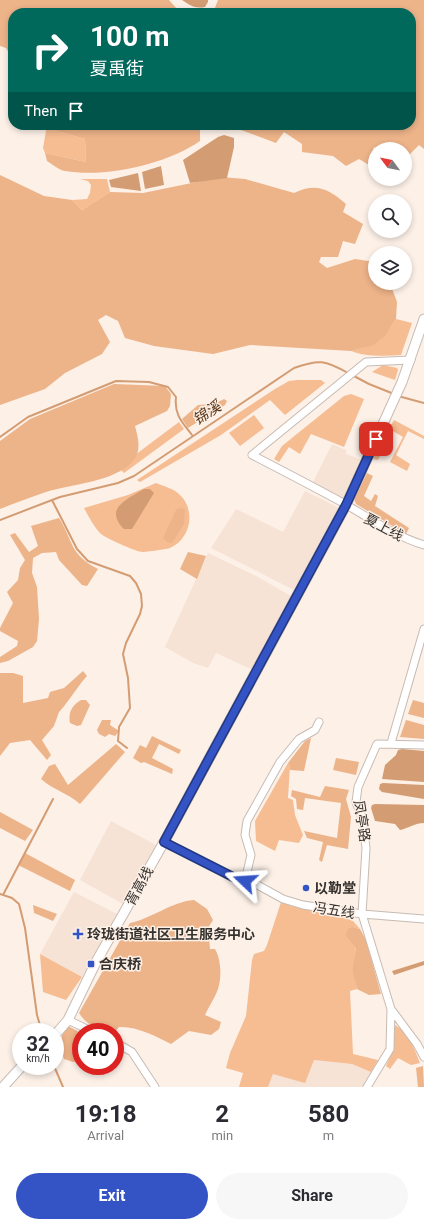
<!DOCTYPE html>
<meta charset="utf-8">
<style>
:root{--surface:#fff;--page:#f7f7f7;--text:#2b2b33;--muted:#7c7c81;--accent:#3454c5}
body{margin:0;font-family:Roboto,"Noto Sans SC",sans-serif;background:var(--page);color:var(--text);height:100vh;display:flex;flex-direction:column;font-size:15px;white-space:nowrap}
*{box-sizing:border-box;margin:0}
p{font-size:13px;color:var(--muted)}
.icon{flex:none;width:22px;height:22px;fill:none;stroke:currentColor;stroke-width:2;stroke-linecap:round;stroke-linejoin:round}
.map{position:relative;height:1087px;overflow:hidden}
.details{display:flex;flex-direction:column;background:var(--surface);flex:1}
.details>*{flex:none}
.banner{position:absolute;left:8px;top:8px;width:408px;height:122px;border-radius:16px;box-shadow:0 2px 6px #0003;background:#00695c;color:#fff;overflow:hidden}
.needle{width:26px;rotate:302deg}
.controls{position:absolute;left:368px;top:142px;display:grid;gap:8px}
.controls a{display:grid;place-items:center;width:44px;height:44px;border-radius:50%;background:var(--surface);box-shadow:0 2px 6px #0003;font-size:20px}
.speed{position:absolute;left:12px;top:1023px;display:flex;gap:8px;font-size:20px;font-weight:700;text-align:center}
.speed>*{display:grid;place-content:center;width:52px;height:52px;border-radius:50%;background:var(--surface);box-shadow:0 2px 6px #0003;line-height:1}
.speed small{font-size:10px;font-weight:400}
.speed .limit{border:6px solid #d22;background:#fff;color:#111}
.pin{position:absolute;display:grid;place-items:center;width:34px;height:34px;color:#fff;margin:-17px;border-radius:8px;box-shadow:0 2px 6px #0006}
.me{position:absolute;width:44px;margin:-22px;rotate:290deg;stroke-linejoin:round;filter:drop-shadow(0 0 3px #0008)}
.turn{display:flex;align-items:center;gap:14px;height:84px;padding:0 16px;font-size:18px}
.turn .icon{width:52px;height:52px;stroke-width:2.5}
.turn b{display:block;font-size:28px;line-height:34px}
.then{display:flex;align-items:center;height:38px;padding:0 16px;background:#0003;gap:8px;font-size:15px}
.eta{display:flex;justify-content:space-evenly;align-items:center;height:68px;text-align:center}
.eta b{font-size:24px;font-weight:700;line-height:28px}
.button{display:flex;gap:8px;margin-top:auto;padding:8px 16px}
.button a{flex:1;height:46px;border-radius:24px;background:var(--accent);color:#fff;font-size:16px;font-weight:700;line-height:46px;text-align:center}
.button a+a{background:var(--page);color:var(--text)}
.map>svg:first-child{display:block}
</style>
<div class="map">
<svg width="424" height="1087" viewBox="0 0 424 1087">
<rect width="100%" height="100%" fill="#fcf0e7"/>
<path fill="#f6e3d6" d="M332,444l14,6v4l16,6 -16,37 -3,3 -31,-16z
M305,491l34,17 -45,82 -83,-42 25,-39 47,23z
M208,553l50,24 33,19 -38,74 -37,-17 -8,15 -15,-5 -28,-16z
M111,821l45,24 -33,59 -43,-24z
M74,892l43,22 -35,63 -42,-23z
M314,1060l38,4 19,8 -9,15h-94l5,-13z"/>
<path fill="#f6bc92" d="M47,125l3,4 35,10 1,23 -41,-9 -2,-5z
M80,179h27l3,13 -28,18 -10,-10 15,-1 3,-6 1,-8 -3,-4z
M396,319l16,4 -11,32c-16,1 -35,2 -50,-4 26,-7 31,-8 45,-32z
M383,365l14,3 1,2 -3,10 -23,-8z
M297,380h24l4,3 -40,32 -15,-15 -49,35 -81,47 -3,-2 138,-91 14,-8z
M351,394l13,5 -20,48 -33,-13 -11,20 -11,-7 -10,15 -5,-3 8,-13 62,-50z
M254,415l10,13 -24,18 -11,-13z
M394,420l30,16v3l-16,-8 -12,24 14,9 -3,7 -17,-9 13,-25 -10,-6 -15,29 -5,-1z
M179,422l5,7 -60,44 -3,-3 12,-10 2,-5z
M156,483c7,3 19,6 24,12 16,15 11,44 -10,53 -2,1 -25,4 -27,4 -7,0 -37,-14 -42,-18 -7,-7 -12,-17 -17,-26l44,-13z
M288,763l2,3 -2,32 5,2 2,15 8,20 -4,8 -20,-3 -4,11 -19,-10 -1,-20z
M281,902l10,4 54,12 8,3 7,8 -7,-2 1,18 3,9 -4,14 4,21 -7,2 3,63 25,6 -7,12 -19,-8 -38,-4 -9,23 -32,-9 -5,13h-29l4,-14 -17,-5 4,-15 16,-37 6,-56 2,-6 10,-3 3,-6z
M40,954l42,23 -16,23 -23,-8z
M395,1025c13,7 20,25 25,38l-9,2 -13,-7 -8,11 -4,-3 7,-16z"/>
<path fill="#edb389" d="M0,0h169l8,9v4h-164v46l-7,-11 -6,-2z
M218,0h206v149l-5,-4 -13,13 -1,-9h-27l-4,-2 -5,18 -10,-6 -13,7 -13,-10 -31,-4v-8l-18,-12 -8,11 -35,-13 -3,-5h173v-112h-198z
M48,125h152v16c-33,23 -94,37 -135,30 -6,-1 -13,-7 -18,-10l-2,-8 41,9 -1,-23 -35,-10z
M0,175l44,21 28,4 10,10 28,-18 33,1 78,-16 24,2 49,14c22,-11 35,-4 52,11l-3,8 20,12 -8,20 -12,-3 -5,16h-17l-2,5 8,6 28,-9 20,3v21h15l7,19 -1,17 -10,16 -12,10 -23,6 -101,-6 -37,9 -59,-8 -29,-8 -7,-17 -12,-6 -8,5 12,22 -8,12 -37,19 -20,16 -45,16z
M114,384l51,2 6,8 -1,12 -3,5 -32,15c3,12 7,24 -2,35 -18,21 -62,23 -87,31 -15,5 -31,11 -46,17v-68l30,-22z
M224,399l3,2 -2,4 -37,23 -6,-9 16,-14 16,-1z
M367,473l6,3 -9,20 7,5 4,-7 3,2 -3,10 34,22 -3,6 -50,-30 -2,-5z
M179,508l6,1 -1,15 -12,19 -5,-1 -4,-4 13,-28z
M59,518c15,24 10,36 39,51l-11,17 -5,-1 -23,-25 -3,-8 -14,1 -9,5 -1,15 5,14 2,32 -2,22 -4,6 -25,14 -8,2v-6l17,-11 1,-5 -18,-10v-3l13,-25 -6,-11 11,-12 2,-12 5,-8 -15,-25 5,-2 14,19 9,-6 -7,-20z
M188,552l18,4 -9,23 -17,-10z
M83,671l4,5c-7,7 -23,32 -28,36l-5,14 -12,14 9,15 -4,5 -17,-20 -20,3 -10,13v-83h13l10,3v27l25,-5 2,-6 14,-4z
M81,700h5l4,5 -9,20 -4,1 -7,-3c-2,-10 2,-18 11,-23z
M413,700l11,3v15l-16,-4z
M102,720h9l-1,5 9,6 -4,5 -6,-2 -4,3 -6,-3 -2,-4z
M406,720l18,5v14l-24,-2z
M152,736l29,14 -2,4 -20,-10 -7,14 21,11 -1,5 -28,-12 -3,1 -8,-5 7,-13 6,3z
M311,738l-7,33 -14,-1v-4l-2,-3 17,-22z
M116,744l9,8 -45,52c-12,-11 -27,-14 -39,-25l8,-13 6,-2 13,21z
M336,758l23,4 -3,13 -23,-5z
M325,786l24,4 -3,9 5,18 -3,32 -21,-4 -5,17 -3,-2 4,-18 -16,-4 -3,-7 33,7 4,-35 -36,-5 -2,12 -6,-1 -1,-10 -5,-3 1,-6 28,7z
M0,812l33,18 -8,11 -25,-13z
M25,853l50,27 -5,11 -52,-26z
M194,900l13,9 6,11 -5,8 2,21h5c6,10 7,28 3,40 -3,9 -9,17 -13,26l16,7 -2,7 -8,6 -22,-4 -18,13c-15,-8 -35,-18 -52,-17l-4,5c-14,-1 -28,-6 -36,-19l51,-90c23,-5 41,-21 64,-23z
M33,905l24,9 -4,7 -19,-8z
M353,927l7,2 6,11 15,54 -12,1 -12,-6c-1,-6 -5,-16 -4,-22 3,-19 7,-15 -7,-31l2,-7z
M68,1026l13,7v28l-8,1 -9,-3c-5,-14 -5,-21 4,-33z
M423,1066l1,21h-6l-2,-19z"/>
<path fill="#d49c72" d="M182,0h26v2l-3,5c-11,2 -15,-2 -23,-7z
M224,135l10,3v9l-7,31 -37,5 -7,-23 35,-23z
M161,166l3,19 -19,4 -3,-17z
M138,173l3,18 -30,-4 -2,-7z
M144,489h6l4,4 -22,36h-8c-21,-21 4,-30 20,-40z
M402,749l22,2v31l-42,-3 3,-14 11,-10 2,-5z
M383,783l41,2v14l-42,-7 -3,-3 1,-5z
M375,804l49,1v18c-9,0 -15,5 -24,7l-5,-6 -20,-3 -4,-13 1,-3z
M424,961v4l-30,10 -2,-4z"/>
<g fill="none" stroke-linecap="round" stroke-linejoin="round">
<path stroke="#d49c72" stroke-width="2" d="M352,375l17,9 25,10
M398,396l26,7
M0,437l28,-20 88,-36 33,1 19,5 8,10c-2,18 6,25 16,38
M52,500l25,49 11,12 42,15 6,7 5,11 1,12 -2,8 -14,29 -3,11 5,24 2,30 -11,19 -1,14 9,7
M0,520l60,-23 58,-14 16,-7 160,-108c25,-9 31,-8 54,5
M0,894l12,4 7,6 6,24 12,87 5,17
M3,895l50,-96
M54,1066l9,21"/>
<defs>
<path id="minor" d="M411,360l-45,2 -114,93c31,16 62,32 93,49 26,15 50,32 79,41
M391,743l33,-114
M424,745l-47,-1 -19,43 -2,15 7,19 3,27 -4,66 29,95 26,35 7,13
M164,842l73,37 15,3 31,17 20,6 59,9 62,5
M245,881l6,-26 -6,-20 2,-14 33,-59 19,-23 16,-9 4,-8
M68,1020l25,12
M115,1042l17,10 23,35
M367,1087l23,-38 1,-40"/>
<path id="major" d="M55,1035l13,-15 28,-58 68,-120 182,-337 56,-123 22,-63
M3,1087l19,-21"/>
</defs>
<use href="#minor" stroke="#c7bbb3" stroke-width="9"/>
<use href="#major" stroke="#c7bbb3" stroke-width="11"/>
<use href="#minor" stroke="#fff" stroke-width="7"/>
<use href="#major" stroke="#fff" stroke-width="9"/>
</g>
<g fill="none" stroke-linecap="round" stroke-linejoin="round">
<defs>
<path id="route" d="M245,881l-8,-2 -73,-37 182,-337 30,-66"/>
</defs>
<use href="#route" stroke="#223780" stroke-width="10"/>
<use href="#route" stroke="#3454c5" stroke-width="7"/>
</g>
<g fill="#3454c5" stroke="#fcf0e7" stroke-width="1.5">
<circle cx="306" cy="888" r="4"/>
<path d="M76 928h4v4h4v4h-4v4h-4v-4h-4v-4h4z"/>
<rect x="87" y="960" width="8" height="8" rx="2"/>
</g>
<g text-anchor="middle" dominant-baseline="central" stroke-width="3" stroke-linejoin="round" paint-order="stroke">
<g font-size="14" fill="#36322e" stroke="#fcf0e7">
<text transform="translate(384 527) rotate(28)">夏上线</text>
<text transform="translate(362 821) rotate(81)">凤亭路</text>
<text transform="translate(139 886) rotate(-61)">胥高线</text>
<text transform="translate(334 910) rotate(9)">冯五线</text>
</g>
<g font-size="14" font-weight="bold" fill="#36322e" stroke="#fcf0e7" text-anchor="start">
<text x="314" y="888">以勒堂</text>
<text x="87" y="934">玲珑街道社区卫生服务中心</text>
<text x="99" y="964">合庆桥</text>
</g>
<g font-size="15" font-style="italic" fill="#5c3516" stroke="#fcf0e7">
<text transform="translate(207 413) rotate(-34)">锦溪</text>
</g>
</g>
</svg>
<div class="controls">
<a><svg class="needle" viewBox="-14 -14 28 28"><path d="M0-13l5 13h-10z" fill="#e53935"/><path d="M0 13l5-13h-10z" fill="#7c7c81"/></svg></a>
<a><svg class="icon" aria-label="search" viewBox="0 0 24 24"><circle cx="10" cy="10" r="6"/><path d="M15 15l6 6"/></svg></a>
<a><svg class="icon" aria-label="layers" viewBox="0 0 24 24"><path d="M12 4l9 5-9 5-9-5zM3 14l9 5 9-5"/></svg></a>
</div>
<div class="speed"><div>32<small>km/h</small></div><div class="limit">40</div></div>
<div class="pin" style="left:376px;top:439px;background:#d93025"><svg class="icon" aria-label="arrive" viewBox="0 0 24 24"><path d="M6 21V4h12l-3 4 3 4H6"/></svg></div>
<svg class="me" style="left:245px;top:881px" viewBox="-20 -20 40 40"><path d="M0-17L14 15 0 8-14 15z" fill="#3454c5" stroke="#fff" stroke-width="4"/></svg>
<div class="banner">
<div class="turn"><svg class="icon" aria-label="right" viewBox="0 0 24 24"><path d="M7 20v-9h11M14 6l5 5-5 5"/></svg><div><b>100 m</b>夏禹街</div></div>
<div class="then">Then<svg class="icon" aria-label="arrive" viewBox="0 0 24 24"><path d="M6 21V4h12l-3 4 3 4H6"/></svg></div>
</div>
</div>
<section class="details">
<div class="eta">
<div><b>19:18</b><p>Arrival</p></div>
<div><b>2</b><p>min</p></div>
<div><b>580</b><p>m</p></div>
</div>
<div class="button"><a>Exit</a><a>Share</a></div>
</section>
